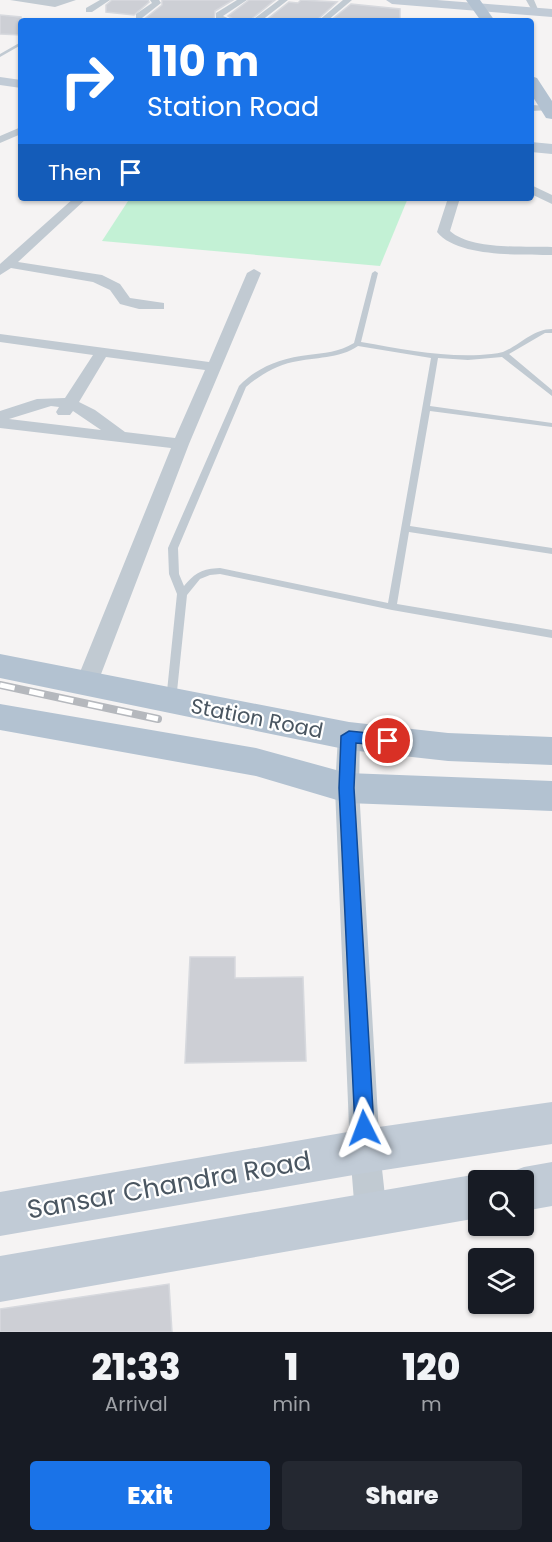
<!DOCTYPE html>
<style>
:root{--surface:#171b24;--page:#242831;--text:#f1f3f6;--muted:#9ea1a6;--accent:#1a73e8}
body{margin:0;font-family:Poppins,sans-serif;background:var(--page);color:var(--text);height:100vh;display:flex;flex-direction:column;font-size:22px;white-space:nowrap}
*{box-sizing:border-box;margin:0}
p{font-size:20px;color:var(--muted)}
.icon{flex:none;width:33px;height:33px;fill:none;stroke:currentColor;stroke-width:2;stroke-linecap:round;stroke-linejoin:round}
.map{position:relative;height:1332px;overflow:hidden}
.side{display:flex;flex-direction:column;background:var(--surface);flex:1}
.side>*{flex:none}
.guide{position:absolute;left:18px;top:18px;width:516px;height:183px;border-radius:6px;box-shadow:0 2px 4px #0004;background:#1a73e8;color:#fff;overflow:hidden}
.fabs{position:absolute;left:468px;top:1170px;display:grid;gap:12px}
.fabs a{display:grid;place-items:center;width:66px;height:66px;border-radius:6px;background:var(--surface);box-shadow:0 2px 4px #0004;font-size:30px}
.pin{position:absolute;display:grid;place-items:center;width:51px;height:51px;color:#fff;margin:-26px;border:3px solid #fff;border-radius:50%;box-shadow:0 2px 6px #0007}
.me{position:absolute;width:66px;margin:-33px;rotate:357deg;stroke-linejoin:round;filter:drop-shadow(0 0 4px #0008)}
.turn{display:flex;align-items:center;gap:21px;height:126px;padding:0 30px;font-size:27px}
.turn .icon{width:78px;height:78px;stroke-width:2.5}
.turn b{display:block;font-size:42px;line-height:51px}
.then{display:flex;align-items:center;height:57px;padding:0 30px;background:#0003;gap:12px;font-size:22px}
.eta{display:flex;justify-content:space-evenly;align-items:center;height:102px;text-align:center}
.eta b{font-size:36px;font-weight:800;line-height:42px}
.cta{display:flex;gap:12px;margin-top:auto;padding:12px 30px}
.cta a{flex:1;height:69px;border-radius:6px;background:var(--accent);color:#fff;font-size:24px;font-weight:800;line-height:69px;text-align:center}
.cta a+a{background:var(--page);color:var(--text)}
.map>svg:first-child{display:block}
</style>
<div class="map">
<svg width="552" height="1332" viewBox="0 0 552 1332">
<rect width="100%" height="100%" fill="#f5f3f3"/>
<path fill="#c3f1d5" d="M130,198h278l-28,68 -278,-25z"/>
<path fill="#cdcfd5" stroke="#d7d9de" stroke-width="1.5" d="M112,0h36l1,2 -15,13 -28,-3v-7z
M162,0h71l-18,11 -1,10h-72l20,-16z
M249,0h26l-26,21h-13l-8,-5z
M301,0l36,2 -21,19h-51l24,-19 9,1z
M351,4l49,5v12h-70z
M0,15l21,2v18l-21,-1z
M190,957h45v21l68,-1 3,84 -121,2z
M169,1284l3,48h-172v-23z"/>
<g fill="none" stroke-linecap="round" stroke-linejoin="round">
<path fill="#c1cad2" fill-rule="evenodd" d="M21,42v3l-21,12v-3z
M375,271l3,2 -17,69c40,7 79,15 119,13 7,-1 16,-1 23,-3 17,-7 30,-23 49,-23v4h-7l-36,21 43,36v6l-50,-39 -34,3 -30,-2 -8,48 122,17v4l-122,-16 -20,115 142,22v6l-143,-22 -12,72 155,26v8l-160,-28 -172,-36 -10,1 -10,4 -13,16 -11,106 -1,3h-8l-1,-3 11,-107 -8,-20 -1,-26 71,-162c18,-19 43,-28 69,-31 16,-2 31,-3 46,-12l18,-70zM358,346l73,12 -43,245 -168,-35c-18,1 -24,4 -36,18l-5,-12 -1,-26 68,-161c14,-12 29,-21 47,-25 22,-5 46,-3 65,-16z"/>
<path fill="#c1cad2" fill-rule="evenodd" d="M10,0h66l-21,7z
M100,0h10l-18,12h-6v-4z
M150,0h9l2,3 -19,15h-6v-4l16,-11z
M237,0h10l-24,16 11,5 -18,-1v-7z
M279,0h9l-27,21h-10z
M343,0h9l-25,21h-9z
M526,0h8l6,14h-6z
M531,105l21,1v4l-21,1z
M21,127v7l-21,9v-7z
M531,185l21,10v9l-21,-10z
M74,198h13l-69,64 84,13 18,9 10,14 34,5v6h-25l-19,-5 -10,-14 -17,-8 -82,-14 -11,7v-11z
M448,198h12l-10,33c21,19 74,15 102,16v8c-31,-1 -94,3 -115,-23z
M254,269l7,4 -72,171 -91,238 -3,6 -8,2 -8,-2 -3,-6 95,-234 -171,-20v-17l37,-12 28,-1 28,-43 -93,-13v-8l209,28 38,-89zM106,357l99,13 -30,68 -50,-6 -30,-22 -16,-8zM51,406l8,1 -3,5 2,3h12l3,-4 28,19 -92,-11z
M349,727l8,3 3,6 -1,52 21,363 7,63 -5,11 -11,5 -11,-5 -5,-11 -5,-63 -15,-363 3,-52 3,-6z"/>
<path fill="#c1cbd6" fill-rule="evenodd" d="M386,0h51l115,9v8l-160,-13z
M0,77l21,3v8l-21,-3z
M531,142l21,2v10l-21,-2z
M552,1102v42l-187,29 -365,63v-44l365,-63z
M552,1162v44l-28,5v-31h-19l3,-7 16,-6z
M478,1174l16,6h-16v38l-478,84v-46z"/>
<path fill="#b3c2d1" fill-rule="evenodd" d="M466,0h14l15,21h-14z
M531,76l6,2 15,23v18l-6,-1 -15,-24z
M0,654l349,68 99,11 104,4v28l-104,-4 -99,-11 -349,-72z
M0,704l256,44 91,25 205,8v30l-205,-8 -91,-27 -256,-46z"/>
<defs>
<path id="rail" d="M0,685l158,34"/>
</defs>
<use href="#rail" stroke="#b5b8bd" stroke-width="8"/>
<use href="#rail" stroke="#fff" stroke-width="5" stroke-dasharray="15" stroke-linecap="butt"/>
</g>
<path fill="#1a73e8" stroke="#114b97" stroke-width="1.5" d="M349,731l39,4 7,6 -7,5 -32,-3 -2,45 20,340 -3,7 -7,3 -7,-3 -2,-7 -16,-340 2,-52z"/>
<g text-anchor="middle" dominant-baseline="central" stroke-width="4.5" stroke-linejoin="round" paint-order="stroke">
<g font-size="21" fill="#4a5661" stroke="#fff">
<text transform="translate(257 718) rotate(11)">Station Road</text>
</g>
<g font-size="26" fill="#4a5661" stroke="#fff">
<text transform="translate(169 1185) rotate(-10)">Sansar Chandra Road</text>
</g>
</g>
</svg>
<div class="fabs">
<a><svg class="icon" aria-label="search" viewBox="0 0 24 24"><circle cx="10" cy="10" r="6"/><path d="M15 15l6 6"/></svg></a>
<a><svg class="icon" aria-label="layers" viewBox="0 0 24 24"><path d="M12 4l9 5-9 5-9-5zM3 14l9 5 9-5"/></svg></a>
</div>
<div class="pin" style="left:388px;top:741px;background:#d93025"><svg class="icon" aria-label="arrive" viewBox="0 0 24 24"><path d="M6 21V4h12l-3 4 3 4H6"/></svg></div>
<svg class="me" style="left:364px;top:1128px" viewBox="-20 -20 40 40"><path d="M0-17L14 15 0 8-14 15z" fill="#1a73e8" stroke="#fff" stroke-width="4"/></svg>
<div class="guide">
<div class="turn"><svg class="icon" aria-label="right" viewBox="0 0 24 24"><path d="M7 20v-9h11M14 6l5 5-5 5"/></svg><div><b>110 m</b>Station Road</div></div>
<div class="then">Then<svg class="icon" aria-label="arrive" viewBox="0 0 24 24"><path d="M6 21V4h12l-3 4 3 4H6"/></svg></div>
</div>
</div>
<section class="side">
<div class="eta">
<div><b>21:33</b><p>Arrival</p></div>
<div><b>1</b><p>min</p></div>
<div><b>120</b><p>m</p></div>
</div>
<div class="cta"><a>Exit</a><a>Share</a></div>
</section>
